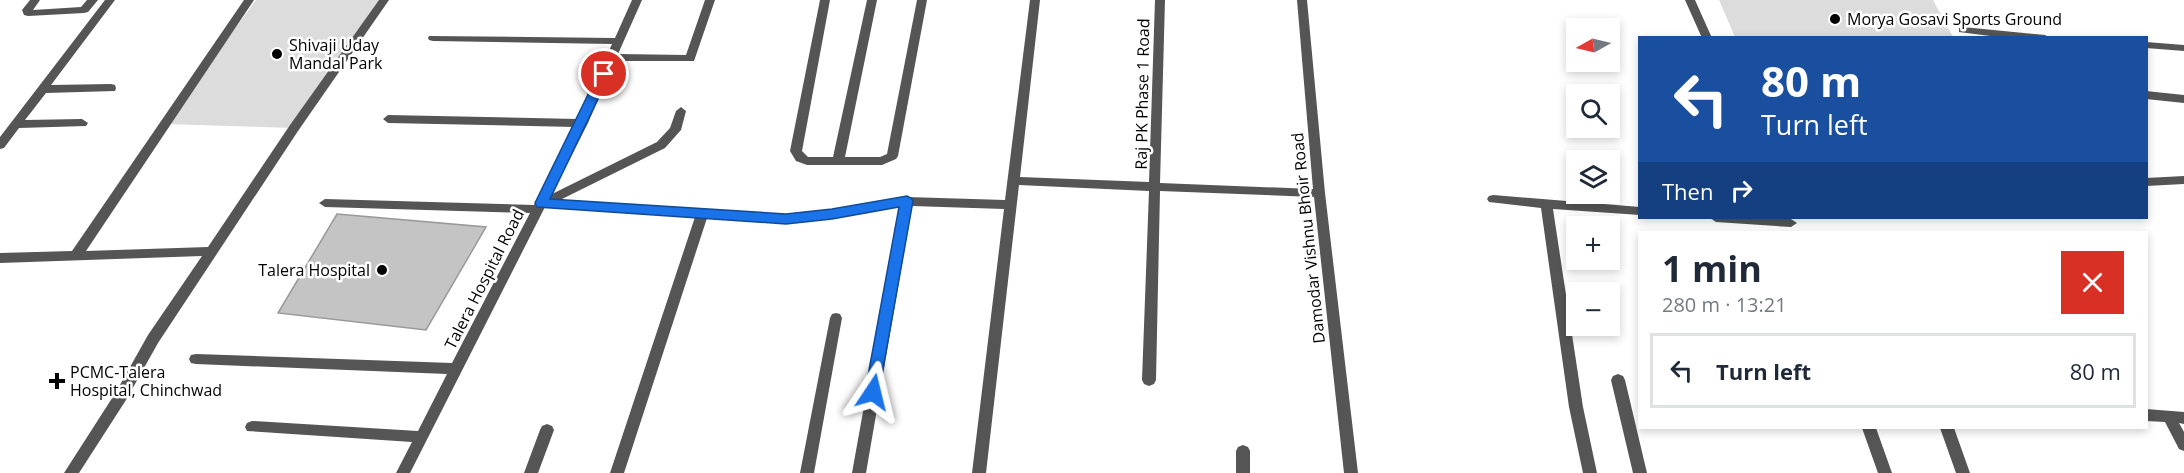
<!DOCTYPE html>
<meta charset="utf-8">
<style>
:root{--surface:#fff;--page:#f6f6f7;--text:#1f2937;--muted:#747a83;--line:#e0e1e3}
body{margin:0;font-family:"Open Sans",sans-serif;background:var(--page);color:var(--text);height:100vh;display:flex;flex-direction:column;font-size:22px;white-space:nowrap}
*{box-sizing:border-box;margin:0}
p{font-size:20px;color:var(--muted)}
.icon{flex:none;width:33px;height:33px;fill:none;stroke:currentColor;stroke-width:2;stroke-linecap:round;stroke-linejoin:round}
.map{position:relative;flex:1;overflow:hidden}
.sheet{position:absolute;left:1638px;top:231px;width:510px;height:198px;display:flex;flex-direction:column;background:var(--surface);border-radius:0px;box-shadow:0 3px 9px #0003}
.sheet>*{flex:none}
.guide{position:absolute;left:1638px;top:36px;width:510px;height:183px;border-radius:0px;box-shadow:0 3px 9px #0003;background:#1a4fa0;color:#fff;overflow:hidden}
.needle{width:39px;rotate:262deg}
.tools{position:absolute;left:1566px;top:18px;display:grid;gap:12px}
.tools a{display:grid;place-items:center;width:54px;height:54px;border-radius:0px;background:var(--surface);box-shadow:0 3px 9px #0003;font-size:30px}
.pin{position:absolute;display:grid;place-items:center;width:51px;height:51px;color:#fff;margin:-26px;border:3px solid #fff;border-radius:50%;box-shadow:0 2px 6px #0007}
.me{position:absolute;width:66px;margin:-33px;rotate:10deg;stroke-linejoin:round;filter:drop-shadow(0 0 4px #0008)}
.turn{display:flex;align-items:center;gap:21px;height:126px;padding:0 24px;font-size:27px}
.turn .icon{width:78px;height:78px;stroke-width:2.5}
.turn b{display:block;font-size:42px;line-height:51px}
.then{display:flex;align-items:center;height:57px;padding:0 24px;background:#0003;gap:12px;font-size:22px}
.round{display:grid;place-items:center;flex:none;width:63px;height:63px;border-radius:0px;background:var(--page)}
.overview{display:flex;align-items:center;justify-content:space-between;height:102px;padding:0 24px}
h1{font-size:36px;font-weight:700;line-height:45px}
ul{padding:0;list-style:none}
li{display:flex;align-items:center;gap:18px;height:75px;margin:0 12px 9px;padding:0 12px;border:3px solid var(--line);border-radius:0px}
li div{flex:1}
li b{display:block;font-size:22px}
li em{font-style:normal}
.map>svg:first-child{display:block}
</style>
<div class="map">
<svg width="2184" height="473" viewBox="0 0 2184 473">
<rect width="100%" height="100%" fill="#fff"/>
<path fill="#dcdcdc" d="M256,0h128l-90,128 -129,-4z
M1719,0h214l20,37h-218z"/>
<path fill="#c4c4c4" stroke="#999" stroke-width="1.5" d="M337,214l149,13 -60,103 -148,-17z"/>
<g fill="none" stroke-linecap="round" stroke-linejoin="round">
<path fill="#555" fill-rule="evenodd" d="M30,0h10l-7,10 48,-3 6,-7h11l-10,12 -4,1 -56,3 -4,-1 -2,-5z
M105,0h10l-64,85 60,-1 4,1 1,3 -1,3 -69,2 -21,27 57,-1 6,4 -2,3 -67,2 -15,20 -4,1v-12z
M244,0h10l-168,251 122,-4 82,-122 89,-125h10l-91,131 -140,212 -32,57 -47,73h-15l52,-81 32,-57 54,-79 -202,7v-10l72,-2z
M632,0h10l-24,54 68,1 19,-55h10l-21,61h-79l-27,62 -36,71 105,-52 13,-14 6,-17 5,-4 5,4 -5,19 -16,18 -105,52 226,15 20,-1 101,-17 98,3 25,-200h10l-20,177 129,5 6,-182h10l-5,183 153,6 -16,-189h10l18,193 33,280h-14l-30,-276 -154,-6 -4,189 -2,4 -5,2 -5,-2 -2,-4 7,-189 -130,-6 -33,288h-14l32,-264 -92,-3 -46,267h-14l48,-267 -94,16 -20,1 -79,-5 -83,255h-14l85,-256 -150,-10 -135,266h-14l16,-31 -165,-11 -2,-4 2,-4 5,-2 166,10 29,-57 -251,-10 -5,-1 -2,-4 2,-4 5,-1 256,9 78,-150 -205,-6 -6,-4 6,-4 209,6 41,-78 -187,-4 -5,-4 5,-4 190,4 34,-75 -179,-3 -4,-1 -1,-2 1,-2 186,2z
M820,0h10l-28,151 6,6h25l34,-157h10l-32,157h35l7,-3 30,-154h10l-29,156 -2,3 -14,6h-75l-11,-4 -6,-10z
M1685,0h10l17,38h-10z
M1963,27l82,8 5,3h-44l-47,-6v-4z
M2146,42l38,3v6l-38,-3z
M2146,91l38,4v8l-38,-4z
M2184,176v8l-38,2v-8z
M1493,195l147,12v8l-87,-6 30,198 14,66h-14l-14,-66 -28,-199 -52,-6 -2,-3 2,-3z
M1710,218h65l16,1 6,4 -6,4 -75,-5z
M836,313l4,1 2,4 -28,155h-14l30,-155 2,-4z
M1618,374l5,2 2,4 22,93h-14l-22,-93 2,-4z
M2146,409l38,3v12l-5,-1 5,9v19l-5,-2 -14,-27 -19,-1z
M547,424l5,2 2,4 -16,43h-14l16,-43 2,-4z
M1862,428h14l16,45h-14z
M1940,428h14l16,45h-14z
M1243,445l5,2 2,4v22h-14v-22l2,-4z"/>
</g>
<path fill="#1a73e8" stroke="#114b97" stroke-width="1.5" d="M604,70l6,4 -60,125 236,15 46,-5 75,-13 4,2 2,3 -35,196 -5,2 -6,-2 -2,-5 34,-185 -67,12 -46,5 -249,-17 -2,-4 63,-129z"/>
<g fill="#000" stroke="#fff" stroke-width="2">
<circle cx="1835" cy="19" r="6"/>
<circle cx="277" cy="54" r="6"/>
<circle cx="382" cy="270" r="6"/>
<path d="M54 372h6v6h6v6h-6v6h-6v-6h-6v-6h6z"/>
</g>
<g text-anchor="middle" dominant-baseline="central" stroke-width="5" stroke-linejoin="round" paint-order="stroke">
<g font-size="16" fill="#000" stroke="#fff" text-anchor="start">
<text x="1847" y="19">Morya Gosavi Sports Ground</text>
<text x="289" y="45">Shivaji Uday<tspan x="289" dy="18">Mandal Park</tspan></text>
<text x="370" y="270" text-anchor="end">Talera Hospital</text>
<text x="70" y="372">PCMC-Talera<tspan x="70" dy="18">Hospital, Chinchwad</tspan></text>
</g>
<g font-size="16" fill="#000" stroke="#fff">
<text transform="translate(1142 94) rotate(-89)">Raj PK Phase 1 Road</text>
<text transform="translate(1308 238) rotate(-96)">Damodar Vishnu Bhoir Road</text>
<text transform="translate(484 279) rotate(-63)">Talera Hospital Road</text>
</g>
</g>
</svg>
<div class="tools">
<a><svg class="needle" viewBox="-14 -14 28 28"><path d="M0-13l5 13h-10z" fill="#e53935"/><path d="M0 13l5-13h-10z" fill="#747a83"/></svg></a>
<a><svg class="icon" aria-label="search" viewBox="0 0 24 24"><circle cx="10" cy="10" r="6"/><path d="M15 15l6 6"/></svg></a>
<a><svg class="icon" aria-label="layers" viewBox="0 0 24 24"><path d="M12 4l9 5-9 5-9-5zM3 14l9 5 9-5"/></svg></a>
<a>+</a>
<a>−</a>
</div>
<div class="pin" style="left:604px;top:74px;background:#d93025"><svg class="icon" aria-label="arrive" viewBox="0 0 24 24"><path d="M6 21V4h12l-3 4 3 4H6"/></svg></div>
<svg class="me" style="left:873px;top:392px" viewBox="-20 -20 40 40"><path d="M0-17L14 15 0 8-14 15z" fill="#1a73e8" stroke="#fff" stroke-width="4"/></svg>
<div class="guide">
<div class="turn"><svg class="icon" aria-label="left" viewBox="0 0 24 24"><path d="M17 20v-9H6M10 6l-5 5 5 5"/></svg><div><b>80 m</b>Turn left</div></div>
<div class="then">Then<svg class="icon" aria-label="right" viewBox="0 0 24 24"><path d="M7 20v-9h11M14 6l5 5-5 5"/></svg></div>
</div>
<section class="sheet">
<div class="overview"><div><h1>1 min</h1><p>280 m · 13:21</p></div><a class="round" style="background:#d93025;color:#fff"><svg class="icon" aria-label="close" viewBox="0 0 24 24"><path d="M6 6l12 12M18 6L6 18"/></svg></a></div>
<ul>
<li><svg class="icon" aria-label="left" viewBox="0 0 24 24"><path d="M17 20v-9H6M10 6l-5 5 5 5"/></svg><div><b>Turn left</b></div><em>80 m</em></li>
</ul>
</section>
</div>
